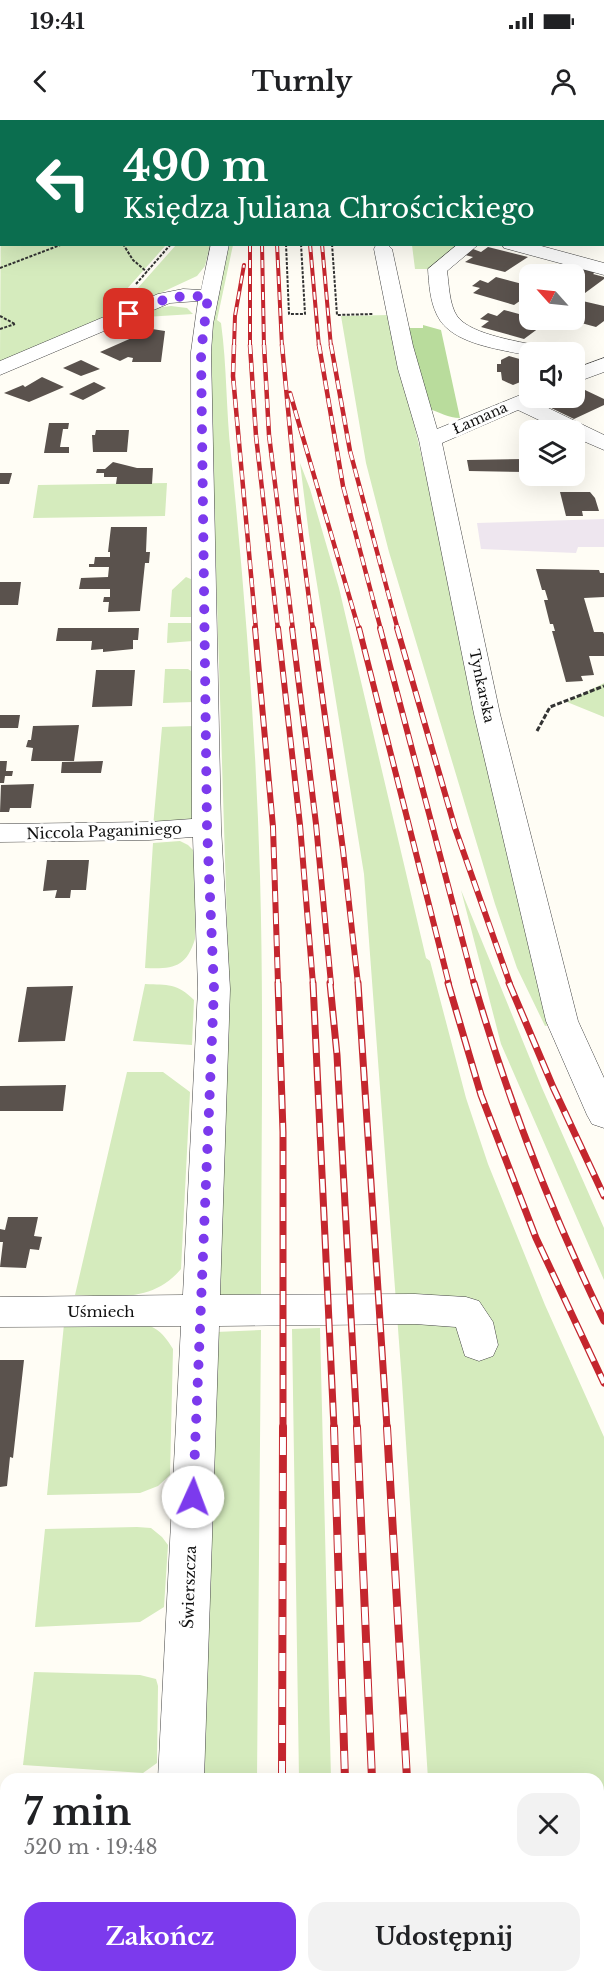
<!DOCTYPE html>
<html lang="pl">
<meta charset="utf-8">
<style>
:root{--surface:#fff;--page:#f2f2f2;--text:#202124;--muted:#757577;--accent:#7c3aed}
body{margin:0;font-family:"Libre Baskerville",serif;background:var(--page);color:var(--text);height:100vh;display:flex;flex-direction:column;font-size:22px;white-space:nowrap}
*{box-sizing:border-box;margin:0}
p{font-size:20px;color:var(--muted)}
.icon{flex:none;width:33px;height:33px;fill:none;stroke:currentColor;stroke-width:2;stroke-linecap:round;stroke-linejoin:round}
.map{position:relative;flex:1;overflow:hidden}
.side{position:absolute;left:0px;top:1653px;width:604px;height:210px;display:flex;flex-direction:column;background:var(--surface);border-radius:18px 18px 0 0;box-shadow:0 6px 24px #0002}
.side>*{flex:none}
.hud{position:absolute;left:0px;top:0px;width:604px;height:126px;box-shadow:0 6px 24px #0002;background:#0b6e4f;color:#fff;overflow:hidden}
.needle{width:39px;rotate:297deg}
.tools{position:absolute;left:519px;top:144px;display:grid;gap:12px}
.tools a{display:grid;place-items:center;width:66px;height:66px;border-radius:12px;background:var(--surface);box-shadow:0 6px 24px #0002;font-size:30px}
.pin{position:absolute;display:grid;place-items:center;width:51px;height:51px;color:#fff;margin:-26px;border-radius:12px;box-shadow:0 3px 9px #0006}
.me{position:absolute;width:66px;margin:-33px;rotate:2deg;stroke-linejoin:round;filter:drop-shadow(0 0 4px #0008)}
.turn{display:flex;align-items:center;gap:21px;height:126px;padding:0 24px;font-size:27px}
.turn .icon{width:78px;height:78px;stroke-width:2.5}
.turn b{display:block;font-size:42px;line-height:51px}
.round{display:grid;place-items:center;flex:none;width:63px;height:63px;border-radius:18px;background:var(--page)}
.headline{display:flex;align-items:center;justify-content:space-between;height:102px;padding:0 24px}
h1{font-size:36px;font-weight:800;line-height:45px}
.action{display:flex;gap:12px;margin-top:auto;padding:12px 24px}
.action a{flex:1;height:69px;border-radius:18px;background:var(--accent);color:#fff;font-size:24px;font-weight:800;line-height:69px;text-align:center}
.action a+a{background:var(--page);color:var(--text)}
.status{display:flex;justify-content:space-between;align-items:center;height:42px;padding:0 30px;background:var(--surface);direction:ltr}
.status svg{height:16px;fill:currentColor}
header{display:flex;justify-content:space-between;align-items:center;height:78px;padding:0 24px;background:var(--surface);font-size:27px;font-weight:800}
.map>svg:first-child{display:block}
</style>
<div class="status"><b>19:41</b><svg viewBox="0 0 49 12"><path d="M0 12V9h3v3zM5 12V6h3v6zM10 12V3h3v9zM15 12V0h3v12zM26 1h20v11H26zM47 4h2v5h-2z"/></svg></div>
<header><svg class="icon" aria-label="back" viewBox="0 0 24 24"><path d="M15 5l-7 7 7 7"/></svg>Turnly<svg class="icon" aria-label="person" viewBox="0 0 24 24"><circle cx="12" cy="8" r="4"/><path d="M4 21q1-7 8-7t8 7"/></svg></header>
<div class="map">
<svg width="604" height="1863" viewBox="0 0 604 1863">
<rect width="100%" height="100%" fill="#fffdf5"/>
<path fill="#eee6ef" d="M604,399v28h-26l-2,6 -95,-4 -4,-26z"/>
<path fill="#d5ebbd" d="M1,52l1,72 164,1 -56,63 8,5 -118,49z
M462,124l-29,25h-18l-3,-24z
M176,125h34l-5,21 -8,10 -71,33 -5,-2z
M229,125h4l-16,75 4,3c6,43 5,88 10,132 14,140 25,281 29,421 4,141 1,282 1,423h-44l11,-343 -18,-580 3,-56z
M171,186l16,2 6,6 -48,3 -5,-2 16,-7z
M389,195l163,709 -7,2 -28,-58 -22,-64 -106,-352 -23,-89 -25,-147z
M300,343l10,26 29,99 87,370 4,3 36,137 22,66 57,141 59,132v546h-163v-6h157v-198h-170l-26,-397 -38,-508 -55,-339z
M167,363l-2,33 -132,2 5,-33z
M186,457l7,3v37h-23l2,-27z
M168,503h25v18l-26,2z
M165,549h23l6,4v29l-31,1z
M604,563v34l-37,-15z
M195,606v88l-4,6 -38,7 9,-100z
M180,721l8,4 8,8 -1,86c-9,29 -22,30 -50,29l8,-125z
M461,770l81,198 62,140v52l-103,-236z
M145,864c23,1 32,-1 49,16l-2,45 -59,-4z
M127,952h36l27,20 -9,177c-29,34 -66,27 -106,26z
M64,1204c19,1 76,-4 90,4 9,5 14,13 19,21l-3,126 -12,11 -18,7 -93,2z
M320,1208l11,451h-32l-7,-450z
M261,1210l-4,449h-56l15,-447z
M137,1407l14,1 11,9 6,8 -4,62 -24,15 -105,5 10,-98z
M34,1552l106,3 16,4 2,7 -1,77 -14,10 -120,-8z
M5,1846l1,11h133l3,6h-138z
M195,1857h60l-1,6h-59z"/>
<path fill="#b9dc9c" d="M423,205l18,5 19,88c-12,0 -20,-6 -31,-9l-21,-81h15z"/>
<path fill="#5a524d" d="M488,127l40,10 -23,15 -40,-10 8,-5 -8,-2 8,-6 8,3z
M565,147l31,4 -3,3 11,3v2l-19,14 -11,-2v-17h-20z
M496,157l34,9v8l-16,11 -41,-12 7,-5 -8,-2 8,-6 8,3z
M574,179l30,7v15l-8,6 -22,-6z
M504,190l26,7v3l17,2 -23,17 -43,-12 8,-6 -9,-2 8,-6 9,3z
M152,209l13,2 -4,31h-29l1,-4 -5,-1 -8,4 -20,-9z
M509,236l21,6v16l-17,7 -11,-5 -1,-8h-4v-8h4v-4z
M81,240l19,9 -19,7 -18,-8z
M42,257l22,10 -35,15 -25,-9 19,-8 2,2z
M94,262l12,6 -23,12 -14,-6z
M585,270l19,9v6l-30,14 -25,-12 20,-9h5v-4z
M49,303h20l-1,6h-5l-3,18h9v6h-25z
M96,310h33l-2,22h-34l-1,-17h3z
M524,339l1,5h5v10l-4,-2 -57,-1 -2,-11z
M113,342l24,6h16l-1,16h-36l1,-7h-13v-4h-8l1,-4h8z
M0,353h12l-3,11h-9z
M560,372h30l5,6 4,13h-17l1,5h-17z
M111,407h36l-1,25h4l-1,11h-4l-5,48 -32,1 1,-10h-6l1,-5h6v-8h-31l2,-11 27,-1 1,-10h-20v-3h5l1,-7h15v-5h-2z
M536,449l63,1 1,3h4v24l-20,1 10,34h9l1,2v22h-15l5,19 -13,1 2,5 -17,1 -14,-51h3l-2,-7h-3l-6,-24h4l-3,-10h-3z
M0,462h21l-3,23h-18z
M58,508h81l-1,12h-5v9l-30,3v-3l-12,1 1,-9h-36z
M96,550h39l-3,36 -40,1z
M0,595h20l-2,13h-18z
M79,605l-5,36h-43l2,-13 -7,-1 2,-7h3l2,-14z
M0,641h7l-1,10h7l-1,5h-7l-1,7h-4z
M103,641l-2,12h-40l1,-11z
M34,664l-3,24h-21l-1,4h-9l1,-27z
M47,740h42l-3,30h-15l-1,8h-15l2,-8 -14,1z
M73,866l-8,55 -47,1 9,-55z
M66,965l-3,26h-63v-25z
M8,1097h30l-4,19 8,1 -3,13 -9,-1 -4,19 -26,-1 3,-25h-3v-13l5,1z
M0,1240h24l-11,98 -3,-1 -3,29 -7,1z"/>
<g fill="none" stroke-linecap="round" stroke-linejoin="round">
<defs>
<path id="minor" d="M222,0h16v2h-16z
M571,0h19l-20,2z
M0,44h2v10h-2z
M211,124h18l-16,80 -2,28 10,475 9,162 -10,306 195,-1 51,3 13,4 14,21 5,23 -5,11 -14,5 -14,-5 -9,-29 -41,-3 -196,2 -15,453h-46l23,-453 -181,1v-30l183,-2 15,-306 -5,-152 -44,3 -149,2v-18l149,-2 43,-3 -1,-467 7,-51 -28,2 -170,72v-14l158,-67 25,-5 18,1z
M387,124l5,5 21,97 24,83 93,-38v7h10l-4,4 68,33v15l-30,-13v-7h-14l-42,-20 -76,33 58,271 78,307 26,57v50l-12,-4 -5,-9 -41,-94 -72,-307 -55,-274 -21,-71 -24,-120 2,-4z
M458,124h21l-32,27c2,13 2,33 10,45 14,20 68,26 91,32l3,4h-21v4c-29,-7 -79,-11 -93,-41 -7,-14 -8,-31 -9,-46z
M502,124h32l70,19v12l-100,-27z
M604,238v14l-30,11v-14z
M148,1857h50l-1,6h-50z"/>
<path id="major" d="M433,0h22l1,2h-22z
M486,0h24l1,2h-24z
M603,29h1v11h-1z
M603,67h1v10h-1z"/>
</defs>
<use href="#minor" stroke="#444" stroke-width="1"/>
<use href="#major" stroke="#222" stroke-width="1"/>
<path stroke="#333" stroke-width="2" stroke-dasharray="3 1.5" stroke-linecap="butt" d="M123,124l10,16 14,12
M286,124l3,70h16l-4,-70
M332,124l5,71 36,-1
M0,148l63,-24
M136,164l35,-40
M0,196l15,8
M0,209l15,-5"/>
<path stroke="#333" stroke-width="3" stroke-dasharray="5 2" stroke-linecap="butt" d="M537,611l13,-24 54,-21"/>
<use href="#minor" fill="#fff" fill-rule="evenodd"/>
<use href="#major" fill="#f9d66b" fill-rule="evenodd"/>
<defs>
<path id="rail-far4" d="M250,124v103
M262,124l2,103
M277,124l5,103
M310,124l9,103
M322,124l9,103
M234,227l1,-31 9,-51"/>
<path id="rail-far3" d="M234,225l-1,31 23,254
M250,225l6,91 22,194
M264,225l5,90 24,195
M282,225l15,160 16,125
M319,225l24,141 38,144
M331,225l19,106 48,179
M290,273l69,237"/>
<path id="rail-far2" d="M255,508l18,199 5,157
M278,508l22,197 13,159
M292,508l24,196 15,160
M313,508l30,222 15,134
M359,508l90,356
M380,508l94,356
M397,508l58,200 55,156"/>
<path id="rail-far1" d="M278,863l5,149v296
M313,863l21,445
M330,863l7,72 20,373
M358,863l29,445
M448,863l33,112 55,143 68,145
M474,863c34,117 77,229 130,338
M509,863l44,104 51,109"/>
<path id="rail" d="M334,1307l11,352
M357,1307l15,352
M387,1307l20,352
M282,1659l1,-352
M282,1857v6
M351,1857v6
M381,1857v6
M418,1857l1,6"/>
</defs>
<use href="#rail-far4" stroke="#c4262e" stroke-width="4"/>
<use href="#rail-far3" stroke="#c4262e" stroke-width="4.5"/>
<use href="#rail-far2" stroke="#c4262e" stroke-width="6"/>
<use href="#rail-far1" stroke="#c4262e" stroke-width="7"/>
<use href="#rail" stroke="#c4262e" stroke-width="8"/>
<use href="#rail-far4" stroke="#fff" stroke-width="2" stroke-dasharray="8" stroke-linecap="butt"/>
<use href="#rail-far3" stroke="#fff" stroke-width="3" stroke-dasharray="9" stroke-linecap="butt"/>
<use href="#rail-far2" stroke="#fff" stroke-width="4" stroke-dasharray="11" stroke-linecap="butt"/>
<use href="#rail-far1" stroke="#fff" stroke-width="4.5" stroke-dasharray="14" stroke-linecap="butt"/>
<use href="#rail" stroke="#fff" stroke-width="6" stroke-dasharray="18" stroke-linecap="butt"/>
</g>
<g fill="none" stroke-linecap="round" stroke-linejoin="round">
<path stroke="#7c3aed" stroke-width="10" stroke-dasharray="0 18" d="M129,194l42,-17 37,-1 -7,56 6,475 7,162 -21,508"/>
</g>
<g text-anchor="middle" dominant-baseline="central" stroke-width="6" stroke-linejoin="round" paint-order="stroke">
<g font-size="14" fill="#111" stroke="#fff">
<text transform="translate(480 298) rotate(-24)">Łamana</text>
<text transform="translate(482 566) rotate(78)">Tynkarska</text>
</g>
<g font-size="15" fill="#111" stroke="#fff">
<text transform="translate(104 711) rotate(-2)">Niccola Paganiniego</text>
<text x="101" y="1191">Uśmiech</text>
<text transform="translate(189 1467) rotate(-88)">Świerszcza</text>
</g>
</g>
</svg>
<div class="tools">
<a><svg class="needle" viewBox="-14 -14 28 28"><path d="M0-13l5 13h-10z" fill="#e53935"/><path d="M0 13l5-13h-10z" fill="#757577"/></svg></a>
<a><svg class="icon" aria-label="sound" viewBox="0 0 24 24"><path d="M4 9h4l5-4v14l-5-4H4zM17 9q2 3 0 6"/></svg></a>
<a><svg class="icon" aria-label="layers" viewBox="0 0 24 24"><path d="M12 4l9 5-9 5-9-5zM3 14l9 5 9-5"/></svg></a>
</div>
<div class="pin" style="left:129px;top:194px;background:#d93025"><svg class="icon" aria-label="arrive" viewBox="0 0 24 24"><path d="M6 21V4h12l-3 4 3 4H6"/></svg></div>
<svg class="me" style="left:193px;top:1377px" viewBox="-20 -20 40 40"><circle r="19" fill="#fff"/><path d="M0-13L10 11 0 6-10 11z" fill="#7c3aed"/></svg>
<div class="hud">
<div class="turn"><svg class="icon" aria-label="left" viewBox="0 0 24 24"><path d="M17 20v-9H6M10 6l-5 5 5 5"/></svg><div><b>490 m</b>Księdza Juliana Chrościckiego</div></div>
</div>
<section class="side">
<div class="headline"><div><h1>7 min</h1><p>520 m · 19:48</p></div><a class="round"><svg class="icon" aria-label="close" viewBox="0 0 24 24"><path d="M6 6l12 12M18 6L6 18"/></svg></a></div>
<div class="action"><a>Zakończ</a><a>Udostępnij</a></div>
</section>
</div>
